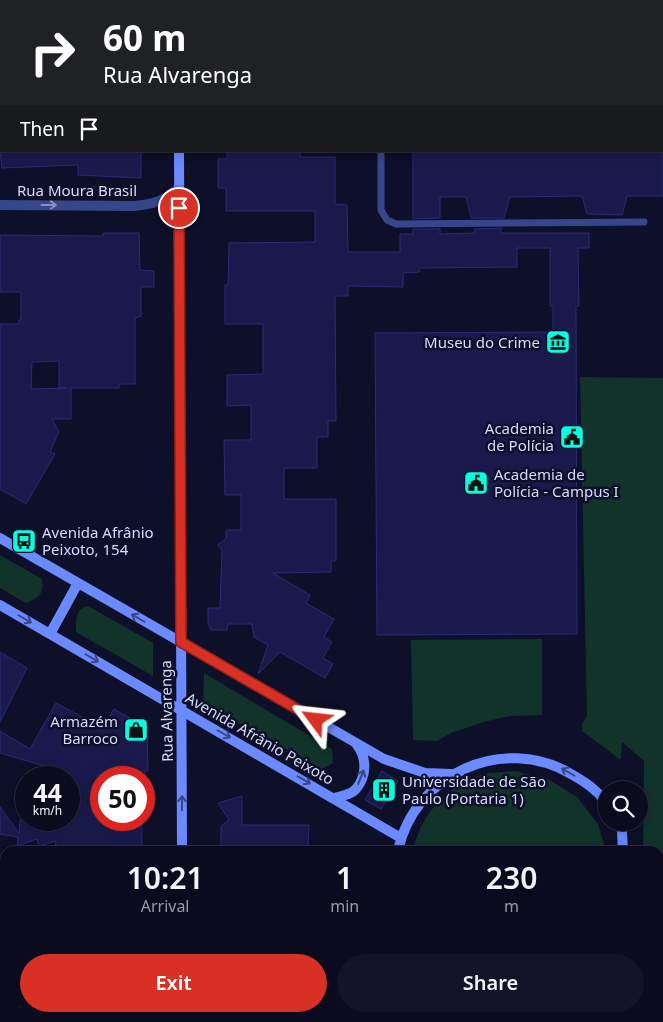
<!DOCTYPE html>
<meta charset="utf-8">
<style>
:root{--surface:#0a0b1e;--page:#131427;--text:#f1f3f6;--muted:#999ba4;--line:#2a2b3c;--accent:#d93025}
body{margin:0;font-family:"Noto Sans",sans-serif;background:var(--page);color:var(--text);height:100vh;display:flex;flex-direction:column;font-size:19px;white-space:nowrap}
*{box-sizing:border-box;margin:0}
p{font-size:16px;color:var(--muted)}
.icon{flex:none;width:28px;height:28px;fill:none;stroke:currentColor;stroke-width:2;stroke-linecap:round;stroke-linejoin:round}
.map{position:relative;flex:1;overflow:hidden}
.details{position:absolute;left:0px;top:846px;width:664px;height:176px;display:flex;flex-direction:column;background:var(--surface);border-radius:15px 15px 0 0;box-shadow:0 2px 12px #0003,0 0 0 1px var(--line)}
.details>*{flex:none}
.guide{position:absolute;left:0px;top:0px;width:664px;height:152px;box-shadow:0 2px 12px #0003,0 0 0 1px var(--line);background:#202124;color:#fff;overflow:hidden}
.controls{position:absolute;left:598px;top:781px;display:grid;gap:10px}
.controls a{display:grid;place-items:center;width:50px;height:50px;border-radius:50%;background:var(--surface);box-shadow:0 2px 12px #0003,0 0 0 1px var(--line);font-size:25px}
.speed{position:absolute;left:15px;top:766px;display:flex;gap:10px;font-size:25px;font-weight:700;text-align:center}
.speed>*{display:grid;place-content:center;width:65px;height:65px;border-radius:50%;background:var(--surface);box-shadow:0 2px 12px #0003,0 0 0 1px var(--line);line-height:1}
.speed small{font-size:12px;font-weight:400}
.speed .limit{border:8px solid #d22;background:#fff;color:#111}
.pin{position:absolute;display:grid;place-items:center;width:42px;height:42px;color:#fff;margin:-21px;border:2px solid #fff;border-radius:50%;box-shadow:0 1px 5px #0007}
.me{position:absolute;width:55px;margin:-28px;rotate:300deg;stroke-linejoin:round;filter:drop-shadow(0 0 4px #0008)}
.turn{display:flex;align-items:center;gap:18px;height:105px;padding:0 20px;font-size:22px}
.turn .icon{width:65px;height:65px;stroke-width:2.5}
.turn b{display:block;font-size:35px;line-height:42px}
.then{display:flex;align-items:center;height:48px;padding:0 20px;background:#0003;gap:10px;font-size:19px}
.eta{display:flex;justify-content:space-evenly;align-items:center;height:85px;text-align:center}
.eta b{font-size:30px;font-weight:600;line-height:35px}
.primary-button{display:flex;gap:10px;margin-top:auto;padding:10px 20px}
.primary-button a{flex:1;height:58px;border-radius:30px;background:var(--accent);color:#fff;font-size:20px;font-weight:600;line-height:58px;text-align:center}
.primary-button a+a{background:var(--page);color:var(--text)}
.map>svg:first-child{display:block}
</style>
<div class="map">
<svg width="663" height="1022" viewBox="0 0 663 1022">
<rect width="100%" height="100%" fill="#0e0f28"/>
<path fill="#11332a" d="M580,377l83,1v510l-4,-3v-34h-16l1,-90 -22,-19 -1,18 -39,-29v-8l5,-6z
M0,555l42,24c3,15 -4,19 -16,24l-26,-15z
M88,606l65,37v33l-77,-44c0,-12 -1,-23 12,-26z
M542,639v76l-32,1 -27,6 -32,11 -14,8 -24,-1 -2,-100z
M204,673l128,76 1,14 -11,6 -119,-66z
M515,771l33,8 29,18 21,27 8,27h-193c7,-35 34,-67 70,-77 10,-2 22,-2 32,-3z
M659,926l4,2v48l-4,-2z"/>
<path fill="#191a4b" stroke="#292b78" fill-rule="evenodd" d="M0,151h141v27l-63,-3v-10l-76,3z
M227,151h73v6h35v47l12,1 1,47h52v-18h13v-5h27v5l35,-1 -1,-4 28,-1 -2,5h89v15h-11l1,58h-3l1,328 -200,1 -2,-302 178,-1v-26h-3v-58h-33v19l-97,1 -1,4 -16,1v14l-55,-1v10h-13l1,125h-8v16h-11v31h-33v31h52v62h-5v11l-58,1 37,22 -4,8 28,16 -10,18 8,5 -9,16 10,6 -8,14 -45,-26 -22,22 10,-29 -14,-8 -2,-13h-24l-1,6h-16l-3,-7v-15h12l2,-58 -4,-5 8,-7v-8h15v-35h-16l-1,-55h27v-35l-24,1v-31l36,-1v-50h-38v-39h3l1,-42 86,-1v-31h-89v-23h-8v-29h9z
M413,151h250v45h-36l-5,19 -35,-1 -5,-18 -72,1 -6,21h-33l-5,-21h-26v21l-27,1z
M103,233h36l1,37 14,1v16h-13v29l-6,2v66h-16v4h-48v31h-19l7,13 -9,20 5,2 -29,50 -26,-15v-165h19v-4h2v-28h-21v-57l103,1zM59,361v27h8l-36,1 1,-27z
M0,652l27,16 -27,54z
M56,703l47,25 11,-19 33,19 1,43h-3v7h-44v42h37l4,4v27h-87l1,-10 -17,5 -2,-7 -20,7 1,-9 -18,-3v-27l19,26 1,-13h49v-42h-9l1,-7 -61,-18v-22l30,18z
M382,771l16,10 -17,28 -16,-9z
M242,796v29h67l-1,26h-87v-25l8,-6 -11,-17z"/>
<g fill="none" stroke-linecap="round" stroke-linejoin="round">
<path stroke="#36468b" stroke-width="7" d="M382,1v-1
M381,151v59l6,10 9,4 248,-2"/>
<path stroke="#36468b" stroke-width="10" d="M0,205l134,1c20,-2 30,-5 45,-18
M0,876l5,1"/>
<path stroke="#36468b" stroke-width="10" d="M429,1022v-4
M483,1022l2,-4"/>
<path stroke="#6c8aff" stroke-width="10" d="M179,0v1
M179,151l3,700
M0,538l384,221 41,14 26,1
M0,605l401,233
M50,634l28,-51
M334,798c7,-2 17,-3 22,-9 11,-13 11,-31 1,-44
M618,822l4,9 1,20
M398,851c16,-77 105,-117 173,-77 14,8 25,15 35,28
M659,910l4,2
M659,992l4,3
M182,1018v4"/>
</g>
<defs><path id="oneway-shaft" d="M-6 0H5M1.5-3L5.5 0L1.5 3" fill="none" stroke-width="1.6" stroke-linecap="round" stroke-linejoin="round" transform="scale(1.25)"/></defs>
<use stroke="#8690c5" href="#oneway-shaft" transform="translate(49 205)"/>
<g stroke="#384689">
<use href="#oneway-shaft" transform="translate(138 618) rotate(-150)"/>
<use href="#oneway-shaft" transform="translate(25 619) rotate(30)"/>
<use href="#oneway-shaft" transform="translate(92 658) rotate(30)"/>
<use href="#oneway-shaft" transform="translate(224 734) rotate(30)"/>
<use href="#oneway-shaft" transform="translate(568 772) rotate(-150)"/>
<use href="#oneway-shaft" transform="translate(361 777) rotate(-68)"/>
<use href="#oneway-shaft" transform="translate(304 780) rotate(30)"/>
<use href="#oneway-shaft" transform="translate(182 803) rotate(-90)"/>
</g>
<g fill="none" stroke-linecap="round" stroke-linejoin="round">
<defs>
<path id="route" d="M179,208l2,434 135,78"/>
</defs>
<use href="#route" stroke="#8d1f18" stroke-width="12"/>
<use href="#route" stroke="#d93025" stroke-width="9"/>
</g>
<defs>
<symbol id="museum-square" viewBox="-11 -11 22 22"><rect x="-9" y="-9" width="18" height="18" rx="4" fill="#01ffe0" stroke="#0e0f28"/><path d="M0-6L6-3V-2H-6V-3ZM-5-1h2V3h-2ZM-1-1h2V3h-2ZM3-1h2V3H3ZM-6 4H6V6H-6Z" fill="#111"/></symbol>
<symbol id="civic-square" viewBox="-11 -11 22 22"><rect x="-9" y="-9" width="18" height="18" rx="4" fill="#01ffe0" stroke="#0e0f28"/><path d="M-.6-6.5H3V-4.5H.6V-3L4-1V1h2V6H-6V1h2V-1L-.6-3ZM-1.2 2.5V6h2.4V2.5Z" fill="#111"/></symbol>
<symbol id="bus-square" viewBox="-11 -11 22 22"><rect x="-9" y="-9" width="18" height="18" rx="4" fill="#01ffe0" stroke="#0e0f28"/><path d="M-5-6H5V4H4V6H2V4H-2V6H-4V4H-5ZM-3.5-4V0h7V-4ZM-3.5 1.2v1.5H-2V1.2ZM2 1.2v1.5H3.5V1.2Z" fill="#111"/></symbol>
<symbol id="shop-square" viewBox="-11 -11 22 22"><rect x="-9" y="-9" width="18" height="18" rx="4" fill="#01ffe0" stroke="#0e0f28"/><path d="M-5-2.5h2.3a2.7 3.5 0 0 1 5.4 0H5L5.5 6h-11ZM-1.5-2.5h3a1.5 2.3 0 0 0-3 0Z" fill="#111"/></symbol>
<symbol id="building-square" viewBox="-11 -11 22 22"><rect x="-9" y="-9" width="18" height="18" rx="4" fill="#01ffe0" stroke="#0e0f28"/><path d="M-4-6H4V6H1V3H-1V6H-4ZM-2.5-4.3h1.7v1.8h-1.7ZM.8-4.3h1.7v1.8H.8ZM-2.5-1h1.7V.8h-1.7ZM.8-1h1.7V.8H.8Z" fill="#111"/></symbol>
</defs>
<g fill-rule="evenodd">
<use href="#museum-square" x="544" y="328" width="28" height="28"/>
<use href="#civic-square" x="558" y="423" width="28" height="28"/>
<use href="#civic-square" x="462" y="469" width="28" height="28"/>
<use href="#bus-square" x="10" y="527" width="28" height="28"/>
<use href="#shop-square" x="122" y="716" width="28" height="28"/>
<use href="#building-square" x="370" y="776" width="28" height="28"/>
</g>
<g text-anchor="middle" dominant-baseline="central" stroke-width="5" stroke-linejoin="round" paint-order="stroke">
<g font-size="15" fill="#d5daff" stroke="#0e0f28">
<text x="77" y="190">Rua Moura Brasil</text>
<text transform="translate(166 711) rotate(-91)">Rua Alvarenga</text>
<text transform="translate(260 738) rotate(30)">Avenida Afrânio Peixoto</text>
</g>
<g font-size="15" fill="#d5daff" stroke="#0e0f28" text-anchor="end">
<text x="540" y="342">Museu do Crime</text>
<text x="554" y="428">Academia<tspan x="554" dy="17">de Polícia</tspan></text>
<text x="494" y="474" text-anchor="start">Academia de<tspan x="494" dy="17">Polícia - Campus I</tspan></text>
<text x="42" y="532" text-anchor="start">Avenida Afrânio<tspan x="42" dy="17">Peixoto, 154</tspan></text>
<text x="118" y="721">Armazém<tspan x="118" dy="17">Barroco</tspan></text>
<text x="402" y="781" text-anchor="start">Universidade de São<tspan x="402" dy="17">Paulo (Portaria 1)</tspan></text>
</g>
</g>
</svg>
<div class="controls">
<a><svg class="icon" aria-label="search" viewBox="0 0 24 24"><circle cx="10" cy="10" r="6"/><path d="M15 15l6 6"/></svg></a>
</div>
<div class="speed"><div>44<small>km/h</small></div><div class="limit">50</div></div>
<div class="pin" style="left:179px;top:208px;background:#d93025"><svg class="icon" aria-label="arrive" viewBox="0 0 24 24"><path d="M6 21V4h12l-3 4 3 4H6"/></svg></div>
<svg class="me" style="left:316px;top:720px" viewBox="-20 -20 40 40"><path d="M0-17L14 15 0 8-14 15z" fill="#d93025" stroke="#fff" stroke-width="4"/></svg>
<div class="guide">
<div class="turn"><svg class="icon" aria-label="right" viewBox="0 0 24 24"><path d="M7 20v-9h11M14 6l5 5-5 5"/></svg><div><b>60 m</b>Rua Alvarenga</div></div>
<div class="then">Then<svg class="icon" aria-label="arrive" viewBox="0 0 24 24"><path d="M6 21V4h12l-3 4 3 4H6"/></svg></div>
</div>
<section class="details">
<div class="eta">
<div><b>10:21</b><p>Arrival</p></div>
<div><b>1</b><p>min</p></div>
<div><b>230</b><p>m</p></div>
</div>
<div class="primary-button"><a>Exit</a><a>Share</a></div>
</section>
</div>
